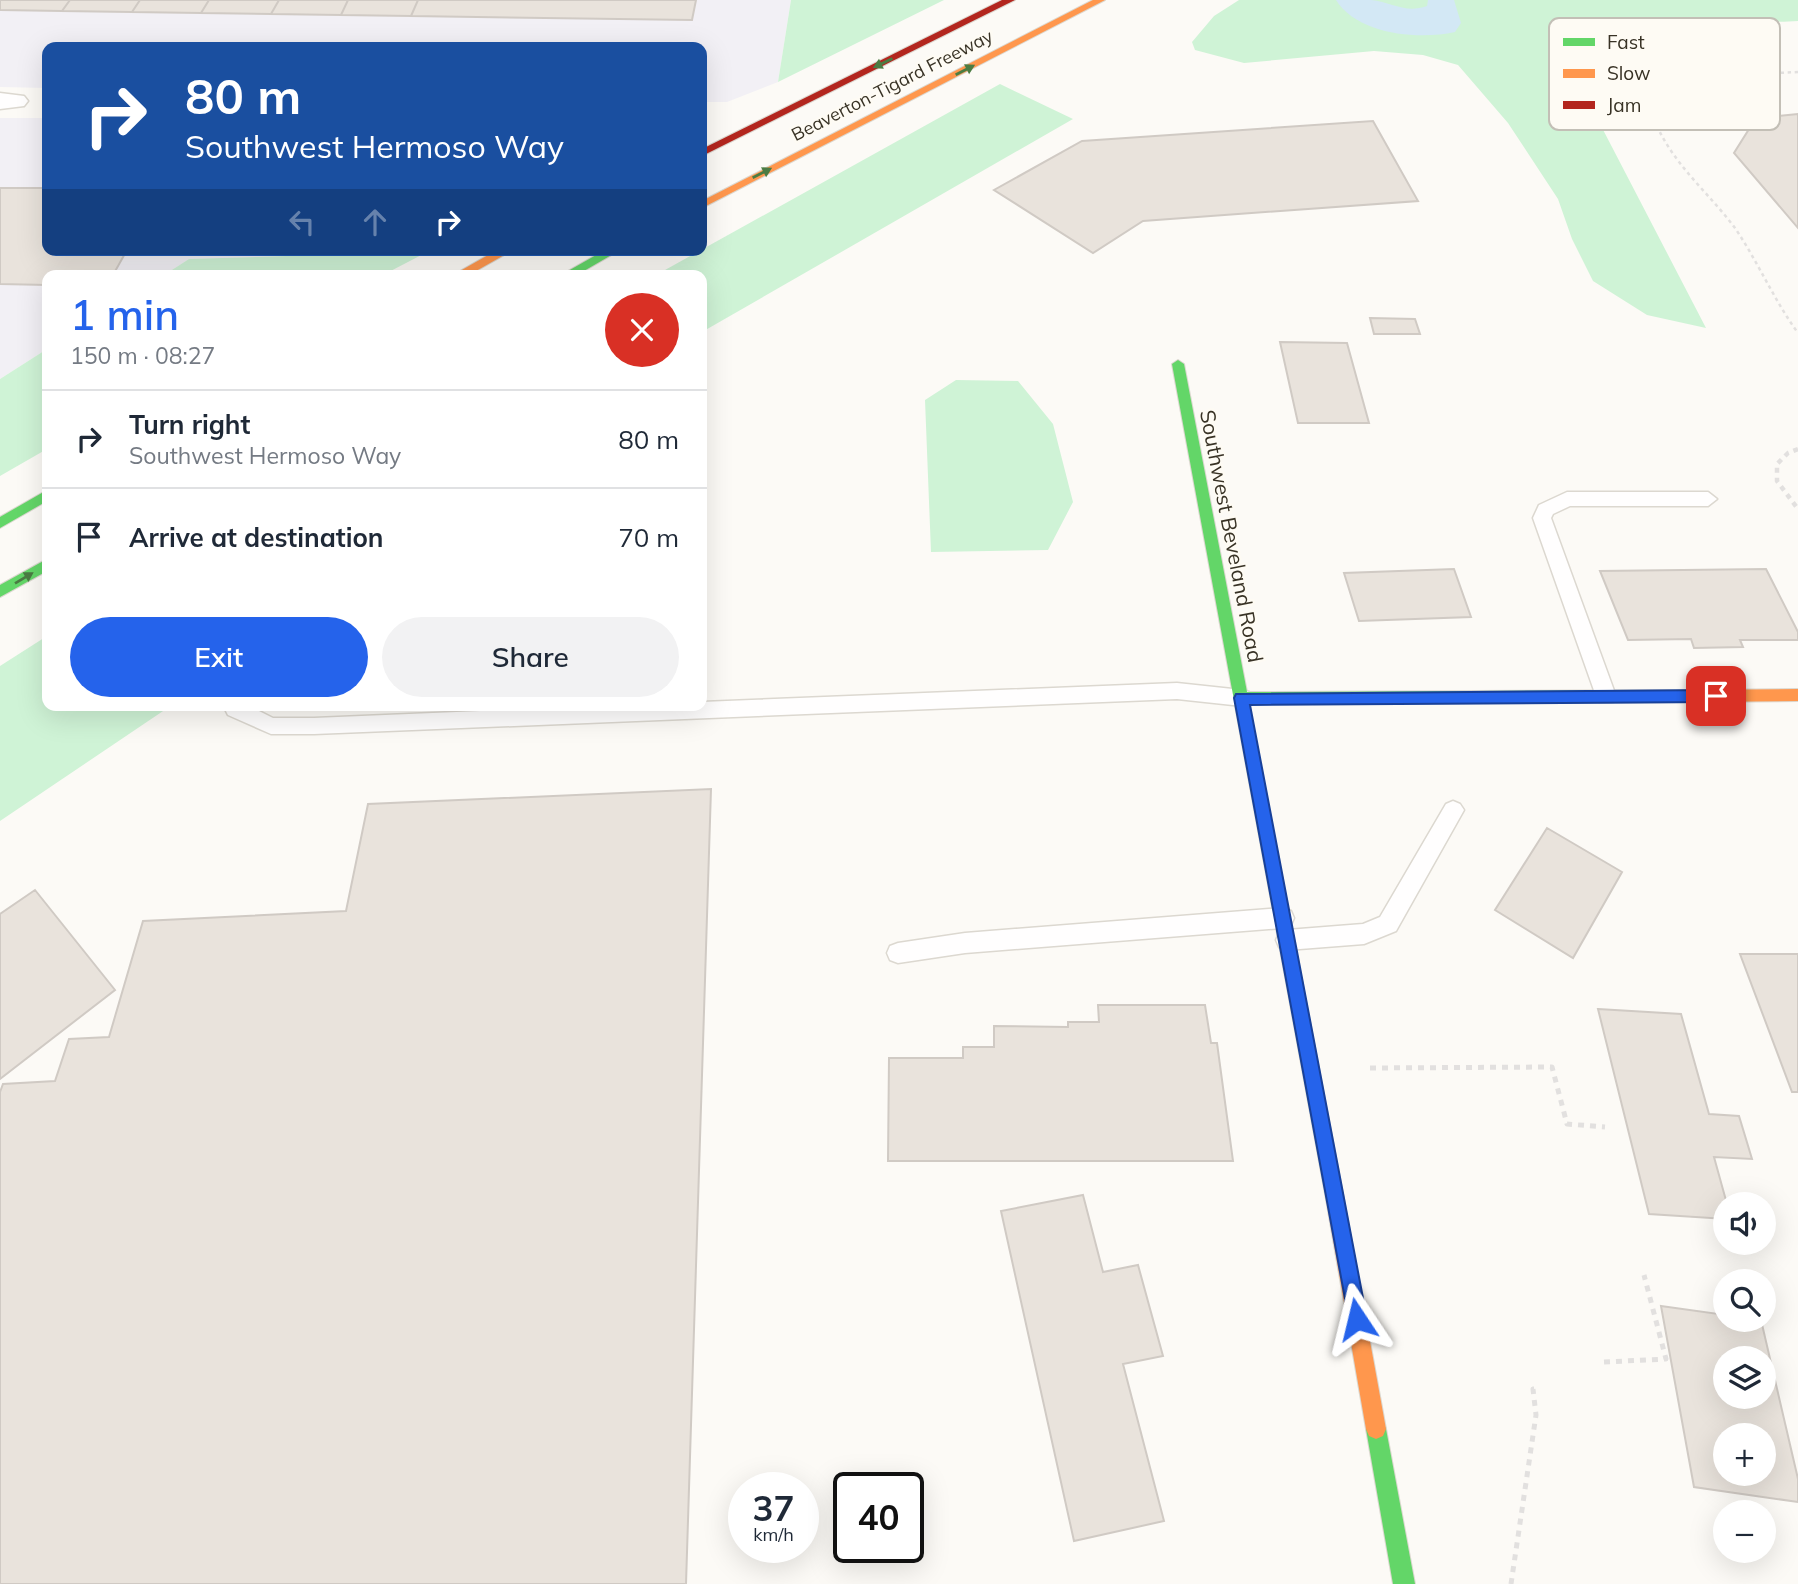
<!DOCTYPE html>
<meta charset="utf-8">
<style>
:root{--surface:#fff;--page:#f2f2f3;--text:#1f2937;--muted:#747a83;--line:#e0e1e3;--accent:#2563eb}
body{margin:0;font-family:Mulish,sans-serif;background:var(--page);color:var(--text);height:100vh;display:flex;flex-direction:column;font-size:26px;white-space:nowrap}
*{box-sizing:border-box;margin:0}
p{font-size:23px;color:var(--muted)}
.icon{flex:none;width:38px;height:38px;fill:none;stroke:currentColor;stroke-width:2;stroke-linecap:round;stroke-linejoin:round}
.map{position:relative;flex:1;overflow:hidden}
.details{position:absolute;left:42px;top:270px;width:665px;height:441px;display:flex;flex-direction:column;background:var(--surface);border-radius:14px;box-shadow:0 7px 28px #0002}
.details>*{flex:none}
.hud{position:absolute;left:42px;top:42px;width:665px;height:214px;border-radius:14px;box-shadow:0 7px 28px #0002;background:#1a4fa0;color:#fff;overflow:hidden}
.tools{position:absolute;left:1713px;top:1192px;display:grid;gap:14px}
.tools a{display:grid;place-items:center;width:63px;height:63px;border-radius:50%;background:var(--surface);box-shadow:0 7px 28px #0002;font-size:35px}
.speed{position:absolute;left:728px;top:1472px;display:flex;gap:14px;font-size:35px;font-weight:700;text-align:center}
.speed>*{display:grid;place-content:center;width:91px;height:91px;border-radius:50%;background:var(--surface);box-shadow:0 7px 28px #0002;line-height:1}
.speed small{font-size:18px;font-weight:400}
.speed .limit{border:4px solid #111;border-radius:10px;background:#fff;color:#111}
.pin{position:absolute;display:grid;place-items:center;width:60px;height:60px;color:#fff;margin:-30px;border-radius:14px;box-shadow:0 4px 10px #0006}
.me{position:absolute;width:77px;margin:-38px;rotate:350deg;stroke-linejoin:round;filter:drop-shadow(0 0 5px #0008)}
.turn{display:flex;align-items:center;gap:24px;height:147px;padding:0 28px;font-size:32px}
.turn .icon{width:91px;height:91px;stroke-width:2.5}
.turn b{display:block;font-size:49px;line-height:60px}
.lanes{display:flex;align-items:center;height:66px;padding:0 28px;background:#0003;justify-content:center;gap:35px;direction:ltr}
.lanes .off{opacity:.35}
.round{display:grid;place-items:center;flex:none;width:74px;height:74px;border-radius:37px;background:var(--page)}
.head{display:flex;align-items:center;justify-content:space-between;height:119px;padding:0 28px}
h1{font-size:42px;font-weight:600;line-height:52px;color:var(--accent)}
.cta{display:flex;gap:14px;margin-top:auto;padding:14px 28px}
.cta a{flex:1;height:80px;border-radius:42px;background:var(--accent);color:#fff;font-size:28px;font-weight:600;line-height:80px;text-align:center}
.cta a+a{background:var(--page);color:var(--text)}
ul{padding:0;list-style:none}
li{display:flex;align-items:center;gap:21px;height:98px;padding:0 28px;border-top:2px solid var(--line)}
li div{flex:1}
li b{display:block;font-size:26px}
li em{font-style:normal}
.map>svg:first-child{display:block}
</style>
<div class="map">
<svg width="1798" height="1584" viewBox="0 0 1798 1584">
<rect width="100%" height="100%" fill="#fcfaf6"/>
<path fill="#f2f0f5" d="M0,0h791l-13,82 -51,20h-25v-55h-655v41l-47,-1z
M0,118h47v132h309l-5,4 -162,5 -25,16h-117v74l-47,30z"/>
<path fill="#cff3d6" d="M791,0h153l-166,82z
M1239,0h559v21c-52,3 -174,-1 -210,38 -6,7 -11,16 -15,23l26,40 107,206 -59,-13 -54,-34 -21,-42 -14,-40 -50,-76 -50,-58 -35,-10 -49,-4 -130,12 -49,-13 -3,-8 22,-26z
M1000,84l73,35 -371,213v-57h-46z
M356,250h75l-48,25h-219l25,-16 161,-5z
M47,349v100l-47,27v-97z
M956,380l62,1 35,43 20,78 -25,48 -117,2 -6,-152z
M47,636v69h125l-172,116v-155z"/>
<path fill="#d3e8f5" d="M1336,0c12,0 24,0 35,0 21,2 34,14 56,6l1,-6h26l7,23 -6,9c-36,8 -97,3 -119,-32z"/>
<path fill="#e9e3dc" stroke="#d0cac4" stroke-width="2" fill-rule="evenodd" d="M70,0h70l-8,12 -70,-1z
M70,0l-8,11 -62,-1v-10z
M140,0h69l-8,13 -69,-1z
M209,0h70l-8,14 -70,-1z
M279,0h69l-7,15 -70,-1z
M348,0h70l-7,16 -70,-1z
M418,0h278l-4,20 -281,-4z
M1798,114v114l-64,-75 22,-35z
M1373,121l45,80 -275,20 -50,32 -99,-63 88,-49z
M0,188h47v62h80l-14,25h-66v10l-47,-1z
M1370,318l45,1 5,15h-46z
M1280,342l67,1 22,80h-71z
M1454,569l17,48 -112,4 -15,-48z
M1766,569l32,63v8h-58l3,7 -49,1 -3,-9 -63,1 -28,-69z
M711,789l-25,795h-686v-492l3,-8 52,-3 14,-42 40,-2 34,-116 203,-10 22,-107z
M1547,828l75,44 -49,86 -78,-48z
M35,890l80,100 -115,89v-165z
M1740,954h58v138h-6z
M1098,1005h107l6,38h6l16,118h-345l1,-103h74v-11h31v-21l74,1v-5h31z
M1598,1009l83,5 28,100 30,2 13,43 -38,-2 13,47 -1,15 -77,-5z
M1083,1195l20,77 35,-7 25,91 -40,8 41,157 -90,20 -73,-330z
M1661,1306l65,9v5h35l37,159v23l-104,-15zM1726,1358h38v38h-38zM1726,1435h38v39h-38z"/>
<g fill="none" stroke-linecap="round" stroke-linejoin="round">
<defs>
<path id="lane" d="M1567,492h141l9,7 -9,7h-138l-17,8 -2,4 65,178 -3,6h-14l-3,-6 -63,-178 6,-13z
M1177,683l65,7 7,2 3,6 -3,6 -7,2 -65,-7 -863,35h-43l-43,-19 -3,-6 2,-4h20l26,13h41l307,-13h81v-3z
M1453,801l7,3 4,6 -68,121 -32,13 -77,6 -8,-3 -3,-7 3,-7 8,-3 76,-6 17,-7 66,-113z
M1283,908l8,3 3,7 -3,7 -8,3 -318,25 -67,10 -8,-3 -3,-7 3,-7 8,-3 67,-10z"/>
<path id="street" d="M0,93l24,3 4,5 -4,5 -24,3z"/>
<path id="fast" d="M605,250h15l-43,25h-16z
M1178,360l6,4 63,328 445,-2 8,6 -8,6 -443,2 95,495 -2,7 -7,2 -7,-2 -2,-7 -154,-835z
M47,490v11l-47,27v-11z
M47,559v12l-47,26v-12z
M1376,1419l7,3 3,7 29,155h-22l-27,-155 3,-7z"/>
<path id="slow" d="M1093,0h12l-403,208v-7z
M497,250h16l-44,25h-16z
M1798,689v12l-106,1 -8,-6 8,-6z
M1335,1190l7,2 2,7 42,230 -3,7 -7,3 -7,-3 -3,-7 -40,-230 2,-7z"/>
<path id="jam" d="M1002,0h13l-313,156v-7z"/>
</defs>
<use href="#lane" stroke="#dcd8d0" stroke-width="3"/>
<use href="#street" stroke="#dcd8d0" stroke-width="3"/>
<use href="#fast" stroke="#dcd8d0" stroke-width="2"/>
<use href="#slow" stroke="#dcd8d0" stroke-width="2"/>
<use href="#jam" stroke="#dcd8d0" stroke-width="2"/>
<path stroke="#e2e0df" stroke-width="2.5" stroke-dasharray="3.5 3.5" stroke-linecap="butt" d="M1798,72c-30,2 -128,1 -143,29 -6,11 2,26 7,35 19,35 50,61 73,92 23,34 39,72 63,105"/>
<path stroke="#e2e0df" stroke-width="4.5" stroke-dasharray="5 5" stroke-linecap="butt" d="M1798,449l-10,4 -11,11v17l21,28"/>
<path stroke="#e2e0df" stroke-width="5" stroke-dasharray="6 6" stroke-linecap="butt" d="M1370,1068l182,-1 15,57 38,3
M1604,1362l62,-3 -22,-84
M1511,1584l25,-169 -3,-26h4"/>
<use href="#lane" fill="#fffefe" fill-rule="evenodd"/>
<use href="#street" fill="#fffefe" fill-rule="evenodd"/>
<use href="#fast" fill="#63d668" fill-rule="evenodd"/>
<use href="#slow" fill="#ff974d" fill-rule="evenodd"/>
<use href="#jam" fill="#b3261e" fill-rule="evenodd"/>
</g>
<defs><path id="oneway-solid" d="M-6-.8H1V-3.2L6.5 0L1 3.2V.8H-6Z" transform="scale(1.75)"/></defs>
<g fill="#4b7c43">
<use href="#oneway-solid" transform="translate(883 63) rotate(154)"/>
<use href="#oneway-solid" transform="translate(965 70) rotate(-27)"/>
<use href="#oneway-solid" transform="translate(762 173) rotate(-27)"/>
<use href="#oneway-solid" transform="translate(24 578) rotate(-31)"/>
</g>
<path fill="#2563eb" stroke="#184099" stroke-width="2" d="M1716,690l7,6 -7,6 -466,3 117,614 -3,7 -7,3 -7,-3 -116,-628 2,-4z"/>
<g text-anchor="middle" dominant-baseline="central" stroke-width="5" stroke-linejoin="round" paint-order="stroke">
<g font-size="18" fill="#383225" stroke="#fefbf4">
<text transform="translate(892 85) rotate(-27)">Beaverton-Tigard Freeway</text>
</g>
<g font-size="21" fill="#383225" stroke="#fefbf4">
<text transform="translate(1232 536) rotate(79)">Southwest Beveland Road</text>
</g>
</g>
<rect x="1549" y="18" width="231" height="112" rx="10" fill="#fefbf4" stroke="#c3bfb6" stroke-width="2"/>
<rect x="1563" y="38" width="32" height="8" fill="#63d668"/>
<rect x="1563" y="69" width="32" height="9" fill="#ff974d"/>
<rect x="1563" y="101" width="32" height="8" fill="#b3261e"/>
<g font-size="19" fill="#383225">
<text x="1607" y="49">Fast</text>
<text x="1607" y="80">Slow</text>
<text x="1607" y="112">Jam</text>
</g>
</svg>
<div class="tools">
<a><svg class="icon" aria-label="sound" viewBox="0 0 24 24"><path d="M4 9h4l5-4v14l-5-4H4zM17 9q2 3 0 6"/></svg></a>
<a><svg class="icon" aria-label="search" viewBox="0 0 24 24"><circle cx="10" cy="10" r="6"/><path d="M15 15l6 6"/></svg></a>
<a><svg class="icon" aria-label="layers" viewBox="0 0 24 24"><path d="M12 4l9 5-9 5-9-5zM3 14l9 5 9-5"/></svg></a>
<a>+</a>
<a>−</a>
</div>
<div class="speed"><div>37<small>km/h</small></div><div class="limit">40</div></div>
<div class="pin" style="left:1716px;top:696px;background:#d93025"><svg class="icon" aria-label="arrive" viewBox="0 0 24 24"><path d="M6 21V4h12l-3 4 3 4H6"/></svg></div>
<svg class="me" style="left:1357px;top:1319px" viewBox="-20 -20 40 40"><path d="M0-17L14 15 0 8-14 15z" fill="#2563eb" stroke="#fff" stroke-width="4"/></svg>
<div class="hud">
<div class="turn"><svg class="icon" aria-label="right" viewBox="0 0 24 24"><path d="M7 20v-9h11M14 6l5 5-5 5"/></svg><div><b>80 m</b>Southwest Hermoso Way</div></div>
<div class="lanes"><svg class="icon off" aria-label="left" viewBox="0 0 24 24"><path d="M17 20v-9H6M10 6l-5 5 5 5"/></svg><svg class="icon off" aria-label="ahead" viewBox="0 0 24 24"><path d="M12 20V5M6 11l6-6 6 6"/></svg><svg class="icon" aria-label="right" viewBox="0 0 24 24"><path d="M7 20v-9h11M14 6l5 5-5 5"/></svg></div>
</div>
<section class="details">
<div class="head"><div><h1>1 min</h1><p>150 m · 08:27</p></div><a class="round" style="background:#d93025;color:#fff"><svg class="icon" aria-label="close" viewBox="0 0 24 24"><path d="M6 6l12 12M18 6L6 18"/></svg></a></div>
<ul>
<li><svg class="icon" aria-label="right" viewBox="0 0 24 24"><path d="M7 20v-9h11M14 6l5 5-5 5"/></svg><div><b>Turn right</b><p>Southwest Hermoso Way</p></div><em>80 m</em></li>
<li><svg class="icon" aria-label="arrive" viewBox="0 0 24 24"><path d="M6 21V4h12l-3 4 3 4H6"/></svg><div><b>Arrive at destination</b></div><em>70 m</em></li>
</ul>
<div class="cta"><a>Exit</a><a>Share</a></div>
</section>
</div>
